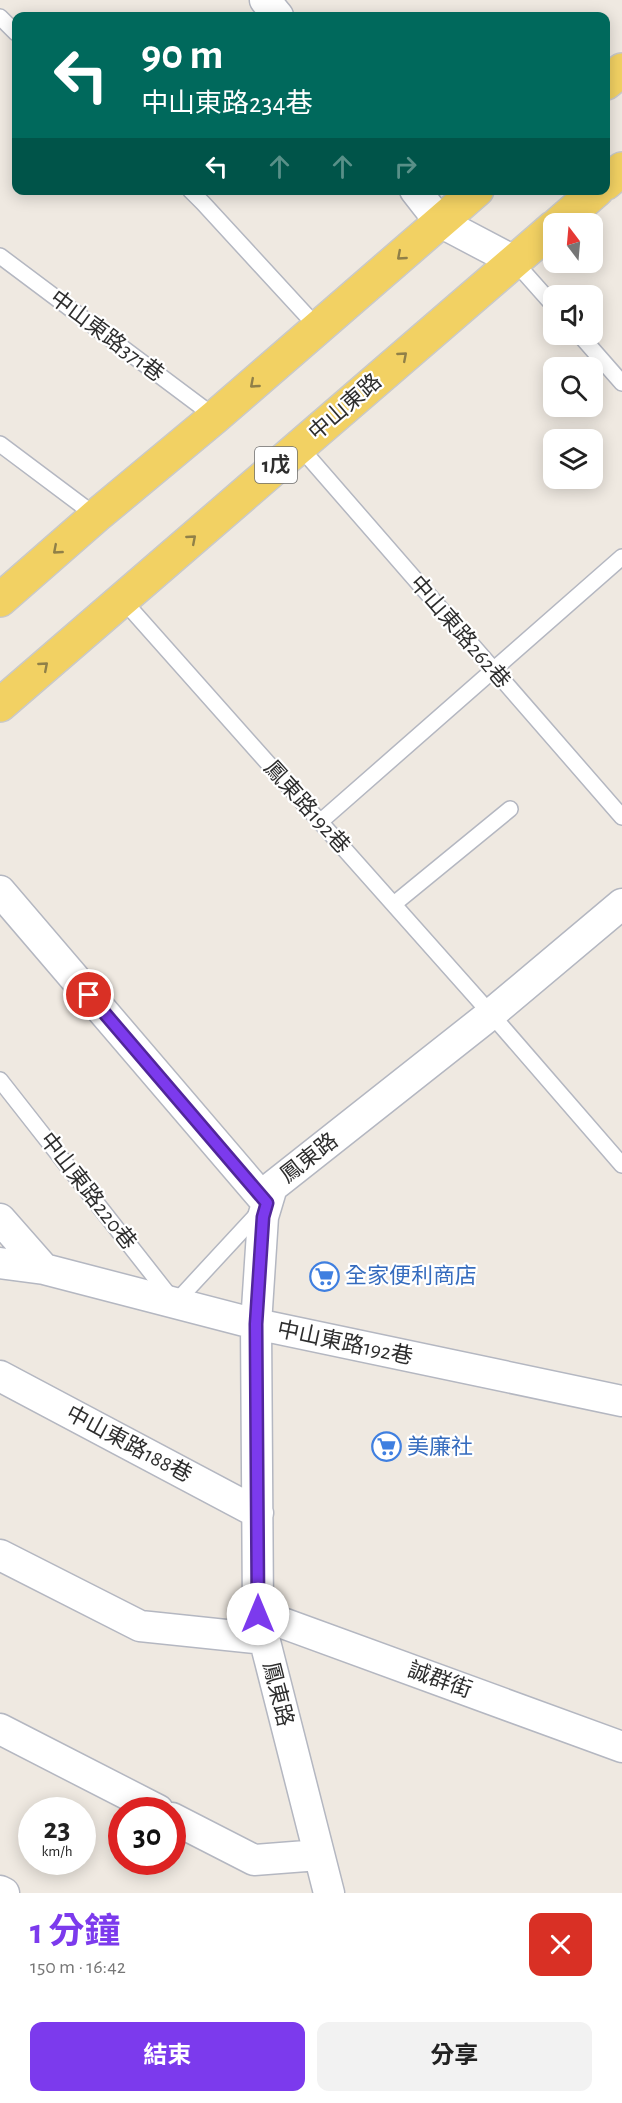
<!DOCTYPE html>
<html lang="zh-TW">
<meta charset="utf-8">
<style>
:root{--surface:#fff;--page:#f2f2f2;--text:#222;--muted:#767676;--accent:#7c3aed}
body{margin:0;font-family:"Alegreya Sans","Noto Sans TC",sans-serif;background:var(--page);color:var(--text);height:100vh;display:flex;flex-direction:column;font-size:22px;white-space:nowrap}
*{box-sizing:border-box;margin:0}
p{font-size:20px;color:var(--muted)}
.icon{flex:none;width:33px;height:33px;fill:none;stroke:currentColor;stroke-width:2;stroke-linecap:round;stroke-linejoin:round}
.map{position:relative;height:1893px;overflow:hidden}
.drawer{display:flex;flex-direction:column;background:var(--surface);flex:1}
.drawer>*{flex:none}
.guide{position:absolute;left:12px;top:12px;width:598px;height:183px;border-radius:12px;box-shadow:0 3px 15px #0003;background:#00695c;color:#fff;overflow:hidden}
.needle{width:39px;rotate:344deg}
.fabs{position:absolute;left:543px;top:213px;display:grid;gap:12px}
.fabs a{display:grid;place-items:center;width:60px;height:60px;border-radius:12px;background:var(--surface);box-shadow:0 3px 15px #0003;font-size:30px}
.speed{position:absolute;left:18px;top:1797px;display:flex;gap:12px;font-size:30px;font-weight:700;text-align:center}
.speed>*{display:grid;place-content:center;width:78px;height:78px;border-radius:50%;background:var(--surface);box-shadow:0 3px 15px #0003;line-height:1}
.speed small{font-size:15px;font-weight:400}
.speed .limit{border:9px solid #d22;background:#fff;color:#111}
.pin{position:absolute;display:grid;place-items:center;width:51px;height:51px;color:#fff;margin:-26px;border:3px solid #fff;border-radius:50%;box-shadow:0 2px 6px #0007}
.me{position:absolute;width:66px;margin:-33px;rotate:0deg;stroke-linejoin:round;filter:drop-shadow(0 0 4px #0008)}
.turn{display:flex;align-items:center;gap:21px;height:126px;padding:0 30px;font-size:27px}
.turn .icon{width:78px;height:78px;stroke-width:2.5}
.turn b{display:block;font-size:42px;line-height:51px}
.lanes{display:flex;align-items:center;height:57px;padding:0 30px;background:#0003;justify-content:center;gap:30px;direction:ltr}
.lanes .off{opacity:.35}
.round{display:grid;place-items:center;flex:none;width:63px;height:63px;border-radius:12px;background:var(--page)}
.overview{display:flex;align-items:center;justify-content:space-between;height:102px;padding:0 30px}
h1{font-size:36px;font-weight:700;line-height:45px;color:var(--accent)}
.action{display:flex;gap:12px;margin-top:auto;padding:12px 30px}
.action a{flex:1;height:69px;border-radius:12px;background:var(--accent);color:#fff;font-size:24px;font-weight:700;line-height:69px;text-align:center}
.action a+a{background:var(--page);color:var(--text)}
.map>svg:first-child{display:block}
</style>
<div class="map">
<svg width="622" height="1893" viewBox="0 0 622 1893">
<rect width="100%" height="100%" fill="#efe9e1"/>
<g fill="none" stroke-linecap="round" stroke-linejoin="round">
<defs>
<path id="service" d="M0,17l16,16
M190,190l13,13 115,125
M0,256l215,161
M514,261l40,45
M579,334l43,49
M0,444l96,72
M299,446l323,371
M122,599l369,415 131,151
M320,822l302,-265
M394,904l116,-95
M0,1080l175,223 86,-93"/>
<path id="minor" d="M265,0l13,16
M415,190l25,32 74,39
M0,891l267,312
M0,1219l44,50
M0,1263l44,6 212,55 366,77
M0,1376l258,137
M0,1555l140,71 124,13
M258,1614l364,133
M0,1729l158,81
M172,1818l82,42 65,-5
M0,1891l4,2
M329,1893l-71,-279 -2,-290 7,-107 9,-30 219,-173 131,-110"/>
<path id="primary" d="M606,83l16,-13
M606,183l16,-14
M558,224l39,-34
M0,600l96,-84 119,-99 262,-227
M0,705l554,-478"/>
</defs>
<use href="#service" stroke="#b4b7c1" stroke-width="18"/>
<use href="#minor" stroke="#b4b7c1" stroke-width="33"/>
<use href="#primary" stroke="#c9c9c9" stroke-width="36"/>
<use href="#service" stroke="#fff" stroke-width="15"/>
<use href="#minor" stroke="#fff" stroke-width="30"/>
<use href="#primary" stroke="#f2d163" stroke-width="33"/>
</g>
<defs><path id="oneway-chevron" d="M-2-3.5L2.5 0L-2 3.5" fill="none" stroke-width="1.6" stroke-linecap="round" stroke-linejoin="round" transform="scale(1.5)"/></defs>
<g stroke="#908048">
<use href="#oneway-chevron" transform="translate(401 256) rotate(139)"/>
<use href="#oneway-chevron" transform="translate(403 356) rotate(-41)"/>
<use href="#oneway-chevron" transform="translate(254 384) rotate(139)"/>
<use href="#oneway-chevron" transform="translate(192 539) rotate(-41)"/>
<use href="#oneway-chevron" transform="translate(57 550) rotate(139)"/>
<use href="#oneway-chevron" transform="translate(44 666) rotate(-41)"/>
</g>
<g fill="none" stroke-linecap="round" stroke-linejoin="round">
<defs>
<path id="route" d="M89,995l178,208 -4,14 -7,107 2,290"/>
</defs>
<use href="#route" stroke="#51269a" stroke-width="15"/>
<use href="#route" stroke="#7c3aed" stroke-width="10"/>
</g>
<defs>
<symbol id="supermarket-ring" viewBox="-11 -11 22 22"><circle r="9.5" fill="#fff" stroke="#3f7fe0" stroke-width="1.5"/><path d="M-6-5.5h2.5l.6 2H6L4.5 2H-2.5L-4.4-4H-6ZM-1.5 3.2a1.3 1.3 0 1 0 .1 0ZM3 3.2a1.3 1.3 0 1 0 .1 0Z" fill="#3f7fe0"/></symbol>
</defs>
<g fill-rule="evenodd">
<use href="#supermarket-ring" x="308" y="1260" width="33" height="33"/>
<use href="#supermarket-ring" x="370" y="1430" width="33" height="33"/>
</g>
<g text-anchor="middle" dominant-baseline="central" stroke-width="4.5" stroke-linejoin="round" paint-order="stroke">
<rect fill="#fff" stroke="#6d6d6d" stroke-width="1.5" x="255" y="447" width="42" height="36" rx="4.5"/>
<g font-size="21" font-weight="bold" fill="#2e2e2e">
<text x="276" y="465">1戊</text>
</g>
<g font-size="22" fill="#2e2e2e" stroke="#fff">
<text transform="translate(107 336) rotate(37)">中山東路371巷</text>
<text transform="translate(345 407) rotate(-41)">中山東路</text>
<text transform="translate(460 632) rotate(49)">中山東路262巷</text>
<text transform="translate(307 807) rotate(48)">鳳東路192巷</text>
<text transform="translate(309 1158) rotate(-38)">鳳東路</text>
<text transform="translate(88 1191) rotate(52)">中山東路220巷</text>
<text transform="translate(345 1343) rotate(12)">中山東路192巷</text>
<text transform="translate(129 1444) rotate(28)">中山東路188巷</text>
<text transform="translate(440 1680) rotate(20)">誠群街</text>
<text transform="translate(278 1694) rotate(76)">鳳東路</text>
</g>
<g font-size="22" fill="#366cbe" stroke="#fff" text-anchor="start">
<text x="345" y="1276">全家便利商店</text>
<text x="407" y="1447">美廉社</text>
</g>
</g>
</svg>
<div class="fabs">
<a><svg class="needle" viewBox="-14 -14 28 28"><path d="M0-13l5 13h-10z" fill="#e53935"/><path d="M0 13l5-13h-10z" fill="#767676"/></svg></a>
<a><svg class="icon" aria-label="sound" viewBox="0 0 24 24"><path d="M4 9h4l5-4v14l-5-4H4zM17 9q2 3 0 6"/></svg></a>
<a><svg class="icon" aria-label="search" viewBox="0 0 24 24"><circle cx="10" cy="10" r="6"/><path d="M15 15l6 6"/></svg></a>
<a><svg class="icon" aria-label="layers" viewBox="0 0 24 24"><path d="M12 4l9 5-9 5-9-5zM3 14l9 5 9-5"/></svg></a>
</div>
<div class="speed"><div>23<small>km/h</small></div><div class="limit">30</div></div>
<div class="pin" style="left:89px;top:995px;background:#d93025"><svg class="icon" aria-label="arrive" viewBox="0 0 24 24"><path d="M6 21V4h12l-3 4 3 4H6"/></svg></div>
<svg class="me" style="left:258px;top:1614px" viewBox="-20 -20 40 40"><circle r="19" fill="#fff"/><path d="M0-13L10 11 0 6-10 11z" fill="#7c3aed"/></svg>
<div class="guide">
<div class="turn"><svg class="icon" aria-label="left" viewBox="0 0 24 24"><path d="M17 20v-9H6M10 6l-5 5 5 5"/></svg><div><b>90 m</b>中山東路234巷</div></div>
<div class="lanes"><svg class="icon" aria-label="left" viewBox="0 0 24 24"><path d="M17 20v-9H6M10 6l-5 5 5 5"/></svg><svg class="icon off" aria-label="ahead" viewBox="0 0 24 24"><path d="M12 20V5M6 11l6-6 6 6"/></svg><svg class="icon off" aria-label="ahead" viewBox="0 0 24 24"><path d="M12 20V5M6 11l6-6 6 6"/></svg><svg class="icon off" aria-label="right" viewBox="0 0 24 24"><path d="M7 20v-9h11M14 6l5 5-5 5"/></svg></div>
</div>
</div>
<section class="drawer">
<div class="overview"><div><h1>1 分鐘</h1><p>150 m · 16:42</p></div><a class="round" style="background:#d93025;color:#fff"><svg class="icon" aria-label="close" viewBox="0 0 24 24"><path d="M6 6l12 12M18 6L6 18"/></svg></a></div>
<div class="action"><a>結束</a><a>分享</a></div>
</section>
